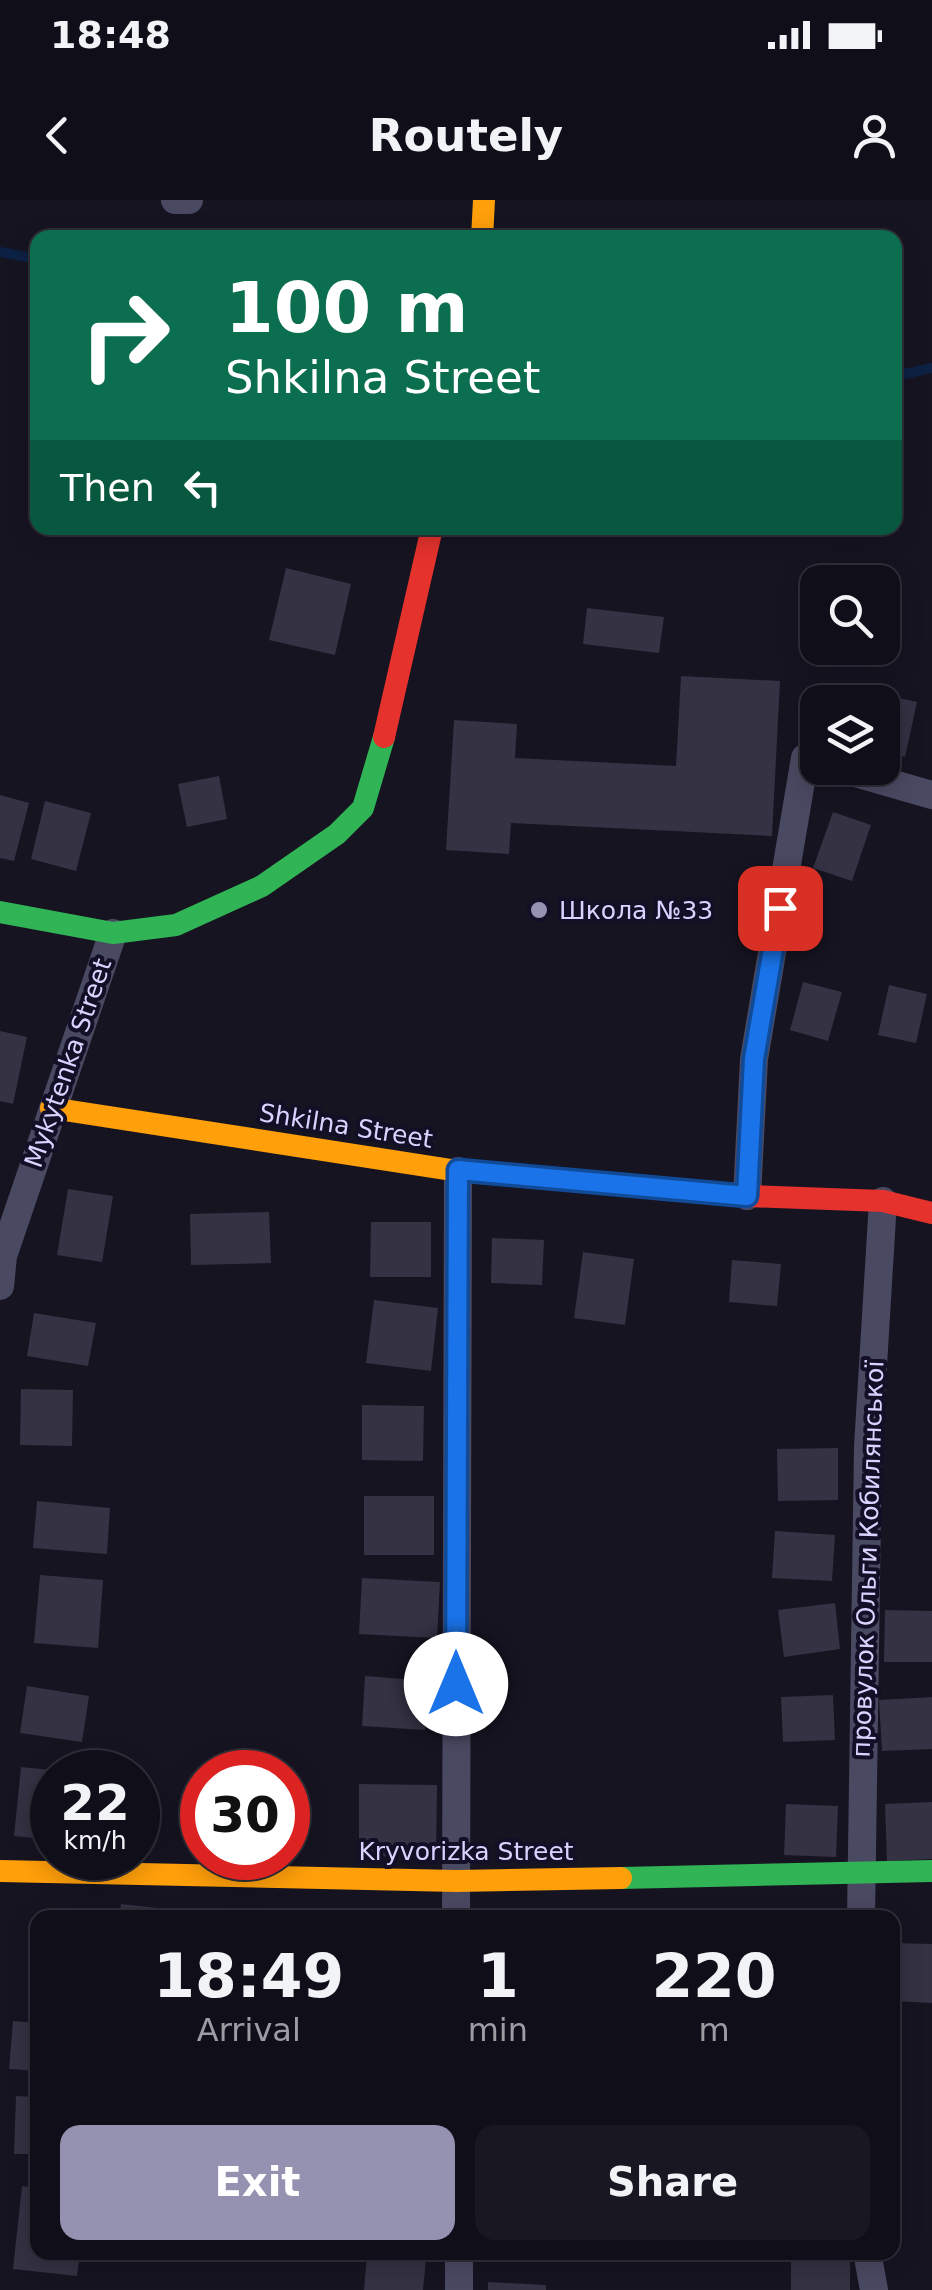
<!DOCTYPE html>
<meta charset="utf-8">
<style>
:root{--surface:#100f19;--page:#191822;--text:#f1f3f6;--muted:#9c9ca2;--line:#302f38;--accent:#9591b1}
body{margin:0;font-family:"DejaVu Sans",sans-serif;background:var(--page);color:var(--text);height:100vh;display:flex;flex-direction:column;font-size:38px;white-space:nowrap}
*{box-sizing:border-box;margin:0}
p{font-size:32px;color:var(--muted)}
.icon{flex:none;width:55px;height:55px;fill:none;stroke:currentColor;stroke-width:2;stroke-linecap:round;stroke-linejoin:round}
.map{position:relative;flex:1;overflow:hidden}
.sheet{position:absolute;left:30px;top:1710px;width:870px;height:350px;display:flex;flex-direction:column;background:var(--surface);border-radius:20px;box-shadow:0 5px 25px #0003,0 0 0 2px var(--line)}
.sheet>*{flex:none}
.top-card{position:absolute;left:30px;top:30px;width:872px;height:305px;border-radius:20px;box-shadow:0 5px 25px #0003,0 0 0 2px var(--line);background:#0b6e4f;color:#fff;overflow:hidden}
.fabs{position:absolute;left:800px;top:365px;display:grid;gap:20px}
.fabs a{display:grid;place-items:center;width:100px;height:100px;border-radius:20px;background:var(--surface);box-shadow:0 5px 25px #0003,0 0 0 2px var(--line);font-size:50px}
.speed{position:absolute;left:30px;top:1550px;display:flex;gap:20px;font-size:50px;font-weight:700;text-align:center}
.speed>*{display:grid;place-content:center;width:130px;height:130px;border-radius:50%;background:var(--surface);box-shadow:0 5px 25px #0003,0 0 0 2px var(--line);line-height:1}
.speed small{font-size:25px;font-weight:400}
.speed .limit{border:15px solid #d22;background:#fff;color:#111}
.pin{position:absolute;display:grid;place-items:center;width:85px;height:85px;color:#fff;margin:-42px;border-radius:20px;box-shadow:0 5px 15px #0006}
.me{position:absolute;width:110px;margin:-55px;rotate:0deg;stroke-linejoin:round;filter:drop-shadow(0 0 8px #0008)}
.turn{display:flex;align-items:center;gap:35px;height:210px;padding:0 30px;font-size:45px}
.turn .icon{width:130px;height:130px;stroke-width:2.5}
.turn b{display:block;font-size:70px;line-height:85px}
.then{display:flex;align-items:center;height:95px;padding:0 30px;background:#0003;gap:20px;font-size:38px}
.eta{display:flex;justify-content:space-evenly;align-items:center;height:170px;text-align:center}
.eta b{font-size:60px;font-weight:800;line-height:70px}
.primary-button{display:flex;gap:20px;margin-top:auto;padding:20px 30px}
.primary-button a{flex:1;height:115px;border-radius:20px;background:var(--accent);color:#fff;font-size:40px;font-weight:800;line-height:115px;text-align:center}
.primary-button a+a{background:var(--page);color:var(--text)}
.status{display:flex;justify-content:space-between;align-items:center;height:70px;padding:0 50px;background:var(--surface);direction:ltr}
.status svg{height:28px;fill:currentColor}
header{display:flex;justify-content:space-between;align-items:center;height:130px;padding:0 30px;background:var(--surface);font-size:45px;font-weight:800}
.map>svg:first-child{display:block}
</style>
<div class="status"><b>18:48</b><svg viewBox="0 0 49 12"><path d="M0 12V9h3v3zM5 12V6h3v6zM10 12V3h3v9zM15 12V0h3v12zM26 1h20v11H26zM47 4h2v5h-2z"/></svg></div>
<header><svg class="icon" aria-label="back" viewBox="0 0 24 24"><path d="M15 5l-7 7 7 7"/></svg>Routely<svg class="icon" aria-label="person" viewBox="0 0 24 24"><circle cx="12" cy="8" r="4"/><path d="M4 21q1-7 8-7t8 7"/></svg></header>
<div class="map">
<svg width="932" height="2090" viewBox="0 0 932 2090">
<rect width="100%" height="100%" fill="#161421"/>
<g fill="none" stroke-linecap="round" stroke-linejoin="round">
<path stroke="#0d2144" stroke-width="10" d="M0,52l38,7
M895,176l37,-8"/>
</g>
<path fill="#343243" d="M286,368l65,16 -16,71 -66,-15z
M587,408l77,9 -5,36 -76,-9z
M681,476l99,5 -8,155 -261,-13 -2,31 -63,-4 8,-130 63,4 -2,34 161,8z
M861,490l56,12 -12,55 -23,-5v-50h-24z
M219,576l8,43 -40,8 -9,-43z
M0,595l29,8 -15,58 -14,-3z
M45,601l46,12 -15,58 -45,-12z
M833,612l38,13 -19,56 -39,-13z
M803,782l39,10 -14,49 -38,-11z
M889,785l38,9 -11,49 -38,-8z
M0,831l27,6 -14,67 -13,-3z
M68,989l45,7 -11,66 -45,-7z
M269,1012l2,51 -80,2 -1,-51z
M371,1022h60v55h-61z
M492,1038l52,2 -2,45 -51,-2z
M583,1052l51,7 -9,66 -51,-7z
M732,1060l49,4 -4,42 -48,-4z
M374,1100l64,8 -7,63 -65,-8z
M34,1113l62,10 -8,43 -61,-10z
M21,1189l52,1 -1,56 -52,-1z
M362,1205l62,1 -1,55 -61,-1z
M838,1248v52l-60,1 -1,-52z
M364,1296h70v59h-70z
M37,1301l73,7 -3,46 -74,-6z
M775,1331l60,4 -3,46 -60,-3z
M40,1375l63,5 -5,68 -64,-5z
M362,1378l78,4 -3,56 -78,-4z
M835,1403l5,46 -56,8 -6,-47z
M885,1410l47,1v51h-48z
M365,1476l63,5 -3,49 -63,-4z
M27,1486l62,10 -7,46 -62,-9z
M833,1495l2,45 -52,2 -2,-45z
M932,1497v52l-50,2 -3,-51z
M21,1567l31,3v70l-38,-4z
M359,1584l78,1 -1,72 -77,-1z
M932,1602v57l-45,2 -2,-57z
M786,1604l52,2 -2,51 -52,-2z
M121,1704l54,6 -1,8h-55z
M892,1743l40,1v59l-40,-2z
M13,1821l25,2v48l-29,-2z
M16,1896l22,1v57h-24z
M22,1986l16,2v64h42l-3,24 -64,-7z
M489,2052h66v7l-66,-2z
M791,2052h59v38h-59z
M367,2055l59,4 -3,31h-59z
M488,2082l58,3v5h-58z"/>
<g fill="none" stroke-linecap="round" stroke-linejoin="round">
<path stroke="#4a4962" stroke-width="28" d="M175,0h14
M838,568l94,27
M747,996l7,-137 51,-301 13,4
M0,1086l3,-30 110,-323
M456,1718l2,-747
M861,1718l7,-471 15,-246
M459,2052v38
M867,2052l7,38"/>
<path stroke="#30b455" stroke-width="22" d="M0,712l113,21 63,-8 86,-39 75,-52 26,-26 21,-71
M621,1678l311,-7"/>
<path stroke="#ff9f0a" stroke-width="22" d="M482,38l2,-38
M51,908l407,63 80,7
M0,1671l456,10 165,-3"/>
<path stroke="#e5322d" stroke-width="22" d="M384,537l48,-209
M538,978l209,18 136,5 49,12"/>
</g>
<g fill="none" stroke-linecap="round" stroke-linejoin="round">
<defs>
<path id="route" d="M456,1484l2,-514 289,26 7,-137 26,-151"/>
</defs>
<use href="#route" stroke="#114b97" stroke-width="25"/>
<use href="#route" stroke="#1a73e8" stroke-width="18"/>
</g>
<circle fill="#9591b1" stroke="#130f26" stroke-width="4" cx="539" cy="710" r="10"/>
<g text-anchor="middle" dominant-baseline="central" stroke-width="8" stroke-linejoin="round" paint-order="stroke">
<g font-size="25" fill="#d9d4ff" stroke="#130f26" text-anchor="start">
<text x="559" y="710">Школа №33</text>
</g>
<g font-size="25" fill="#d9d4ff" stroke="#130f26">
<text transform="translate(68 863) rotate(-71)">Mykytenka Street</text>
<text transform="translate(346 926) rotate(9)">Shkilna Street</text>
<text transform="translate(868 1359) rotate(-88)">провулок Ольги Кобилянської</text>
<text x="466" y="1651">Kryvorizka Street</text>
</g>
</g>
</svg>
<div class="fabs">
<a><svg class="icon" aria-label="search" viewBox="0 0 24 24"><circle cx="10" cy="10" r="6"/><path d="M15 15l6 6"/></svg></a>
<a><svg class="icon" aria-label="layers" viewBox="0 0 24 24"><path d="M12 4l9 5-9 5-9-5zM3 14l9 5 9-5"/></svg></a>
</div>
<div class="speed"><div>22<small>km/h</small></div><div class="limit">30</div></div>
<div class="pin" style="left:780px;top:708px;background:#d93025"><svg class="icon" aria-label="arrive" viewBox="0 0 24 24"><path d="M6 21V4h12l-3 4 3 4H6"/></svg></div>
<svg class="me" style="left:456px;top:1484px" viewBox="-20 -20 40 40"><circle r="19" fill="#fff"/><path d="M0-13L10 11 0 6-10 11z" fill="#1a73e8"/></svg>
<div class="top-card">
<div class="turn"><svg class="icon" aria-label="right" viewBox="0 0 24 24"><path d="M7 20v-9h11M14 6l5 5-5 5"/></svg><div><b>100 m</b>Shkilna Street</div></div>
<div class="then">Then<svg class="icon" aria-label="left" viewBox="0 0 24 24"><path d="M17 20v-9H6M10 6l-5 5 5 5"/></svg></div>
</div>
<section class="sheet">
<div class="eta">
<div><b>18:49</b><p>Arrival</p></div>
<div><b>1</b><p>min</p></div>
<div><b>220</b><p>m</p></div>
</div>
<div class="primary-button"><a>Exit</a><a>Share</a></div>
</section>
</div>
